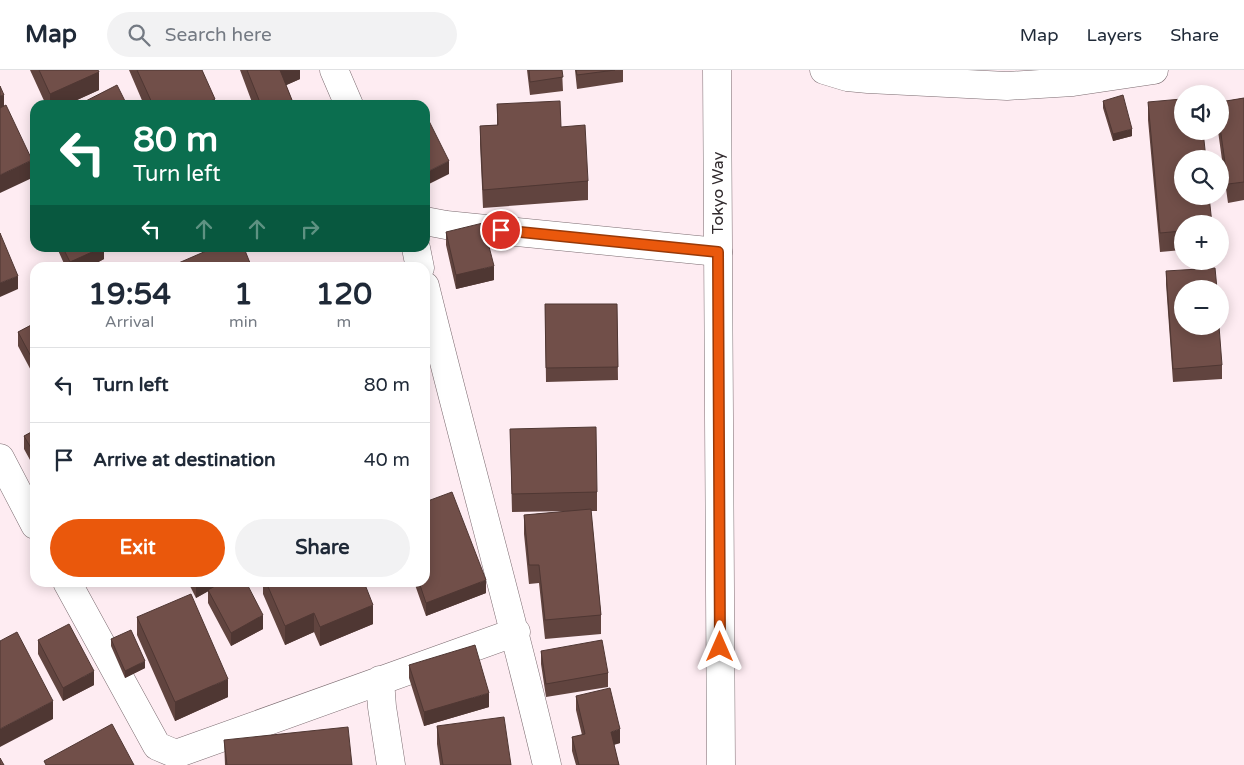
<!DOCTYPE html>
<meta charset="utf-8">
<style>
:root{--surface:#fff;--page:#f2f2f3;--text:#1f2937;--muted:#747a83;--line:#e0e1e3;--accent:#ea580c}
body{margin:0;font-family:"Varela Round",sans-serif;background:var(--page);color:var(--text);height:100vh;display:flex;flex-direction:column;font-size:19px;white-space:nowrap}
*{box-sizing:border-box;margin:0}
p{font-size:16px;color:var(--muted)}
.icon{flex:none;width:28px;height:28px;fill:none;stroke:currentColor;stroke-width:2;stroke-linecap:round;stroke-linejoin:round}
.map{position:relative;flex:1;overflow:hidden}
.sheet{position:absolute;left:30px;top:192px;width:400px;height:325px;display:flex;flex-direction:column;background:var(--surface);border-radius:15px;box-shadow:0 2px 12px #0003}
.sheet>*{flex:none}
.top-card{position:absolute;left:30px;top:30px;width:400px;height:152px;border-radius:15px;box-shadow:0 2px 12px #0003;background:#0b6e4f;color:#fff;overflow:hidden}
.fabs{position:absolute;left:1174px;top:15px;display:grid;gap:10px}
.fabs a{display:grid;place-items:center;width:55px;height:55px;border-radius:50%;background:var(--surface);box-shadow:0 2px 12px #0003;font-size:25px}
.pin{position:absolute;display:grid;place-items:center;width:42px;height:42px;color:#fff;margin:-21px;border:2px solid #fff;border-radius:50%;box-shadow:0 1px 5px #0007}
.me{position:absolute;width:55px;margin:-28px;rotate:0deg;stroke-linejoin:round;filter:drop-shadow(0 0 4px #0008)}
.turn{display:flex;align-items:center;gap:18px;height:105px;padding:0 20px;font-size:22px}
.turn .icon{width:65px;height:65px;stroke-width:2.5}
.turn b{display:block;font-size:35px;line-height:42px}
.lanes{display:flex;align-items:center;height:48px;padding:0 20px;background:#0003;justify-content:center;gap:25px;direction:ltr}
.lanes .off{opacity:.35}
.eta{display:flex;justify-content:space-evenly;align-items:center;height:85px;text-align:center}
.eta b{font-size:30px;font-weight:700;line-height:35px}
.action{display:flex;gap:10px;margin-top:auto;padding:10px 20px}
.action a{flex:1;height:58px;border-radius:30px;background:var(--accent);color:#fff;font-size:20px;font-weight:700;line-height:58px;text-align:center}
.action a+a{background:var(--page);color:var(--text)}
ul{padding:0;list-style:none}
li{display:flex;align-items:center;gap:15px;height:75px;padding:0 20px;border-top:1px solid var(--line)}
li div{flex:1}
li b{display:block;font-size:19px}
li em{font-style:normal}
header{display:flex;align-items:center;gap:30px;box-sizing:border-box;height:70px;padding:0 25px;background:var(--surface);border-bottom:1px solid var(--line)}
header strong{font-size:24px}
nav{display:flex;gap:28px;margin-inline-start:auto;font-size:18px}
.search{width:350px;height:45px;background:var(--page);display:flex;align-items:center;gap:12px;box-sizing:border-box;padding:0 18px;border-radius:28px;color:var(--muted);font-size:19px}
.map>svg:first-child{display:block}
</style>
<header>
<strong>Map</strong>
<div class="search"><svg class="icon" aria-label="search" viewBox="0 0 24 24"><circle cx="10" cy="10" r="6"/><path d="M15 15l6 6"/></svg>Search here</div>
<nav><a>Map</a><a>Layers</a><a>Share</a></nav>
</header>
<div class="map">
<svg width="1244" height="695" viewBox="0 0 1244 695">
<rect width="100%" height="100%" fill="#feecf2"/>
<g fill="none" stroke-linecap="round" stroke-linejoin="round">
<defs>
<path id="minor" d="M334,0l15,35
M824,0l23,7 21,2 139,7 66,-4 81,-12
M425,151l21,4 272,27
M416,178l4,20
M425,216c39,160 84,318 122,479
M0,388l35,67
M67,512l90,164 19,8 340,-122
M380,610l2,27 9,58"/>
<path id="major" d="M717,0l4,695"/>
</defs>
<use href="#minor" stroke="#7b6b70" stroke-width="29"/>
<use href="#major" stroke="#7b6b70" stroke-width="29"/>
<use href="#minor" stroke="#fff" stroke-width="28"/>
<use href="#major" stroke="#fff" stroke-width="28"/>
</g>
<path fill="#61443f" d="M30,0h68l1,20 -33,15h-20z
M129,0h73l13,35h-71z
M240,0h60v9l-14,6 8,20h-41z
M527,0h35l1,21 -33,4z
M575,0h48v12l-46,7z
M1244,28v102l-16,3 -10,-72h2v-29z
M1103,31l29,35 -19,5 -10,-33z
M1148,32l34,122v26l-22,2 -12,-132z
M497,34l64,23 27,54v19l-105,8 -3,-64v-18l17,-1z
M35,108v22l-3,-7v-13z
M446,162l48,48 -38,9 -10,-44z
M57,178h47v11l-17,9h-21z
M1166,201l56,94v14l-49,3 -7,-98z
M545,234h72l1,76 -72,2z
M35,253v55l-17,-32v-14z
M510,359l87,63v19h-6l10,104v19l-56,5 -6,-56 -10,1 -5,-50v-19l45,-4 -57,1z
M35,360v39l-11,-20v-13z
M425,432l61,91 -60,23 -12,-34h11z
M188,512h58l17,47 -32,17 -23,-43v-12l-12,7z
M263,512h101l9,42 -53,22 -6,-14 -29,13 -22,-51z
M137,547l91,80 -53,24 -38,-86z
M111,569l34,29 -20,10 -14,-32z
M38,570l56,45 -31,16 -25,-47z
M541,581l67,22v14l-62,10 -5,-33z
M409,595l80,42 -65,19 -15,-48z
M576,626l44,47 -6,2 5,20h-43l-4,-14v-14l10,-2 -6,-25z
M437,656l74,39h-71l-3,-21z
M224,670l128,25h-127z"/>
<path fill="#4f3733" d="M280,0h20v9l-20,9z
M99,2v18l-33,15h-16v-11z
M4,25v18l-4,2v-19z
M215,29v6h-13z
M1132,59v7l-19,5v-7z
M32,90v18l-32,15v-18z
M449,91v13l-24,12v-13z
M101,178h3v11l-17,9h-17v-6z
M494,196v14l-38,9v-14z
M18,206v13l-18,8v-14z
M486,510v13l-60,23v-13z
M199,512h26l-29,16v-14z
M373,535v19l-53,22v-19z
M314,543v19l-29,13v-19z
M263,545v14l-32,17v-13z
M145,591v7l-20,10v-7z
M94,601v14l-31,16v-13z
M228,609v18l-53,24v-19z
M489,623v14l-65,19v-14z
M53,631v18l-53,28v-18z
M620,659v14l-9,2v-13z"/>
<path fill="#714f49" stroke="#4f3733" d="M39,0h59l1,2 -49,22z
M137,0h65l13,29 -13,6h-49z
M247,0h33l14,35h-33z
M529,0h33l1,7 -33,5z
M576,0h39l-38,5z
M117,15l10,20h-49z
M0,16l4,9 -4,1z
M1123,25l9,34 -19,5 -10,-33z
M1244,28v84l-16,2 -8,-57v-25z
M1182,29v32h21l3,28h-24v37h27l3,28h-30v7l-22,2 -12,-131z
M560,31l1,26 24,-2 3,56 -105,9 -3,-64 18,-1 -1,-21z
M6,35l26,55 -32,15v-67z
M425,43l24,48 -24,12z
M35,108v8l-3,-6z
M483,153l11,43 -38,9 -10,-43z
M0,163l18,43 -18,7z
M63,178h38l-31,14z
M213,178h31l8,20h-85z
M1215,198l2,21h-35v37h37l3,39 -49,4 -7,-98z
M545,234h72l1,63 -72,1z
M35,253v41l-17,-32z
M596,357l1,65 -85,2 -2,-65z
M35,360v25l-11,-19z
M452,422l34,88 -60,23 -7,-21h6v-26h1l-1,-3v-51z
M591,439l10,106 -56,5 -6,-55h-10l-5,-50z
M222,512h24l17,33 -32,18 -23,-43z
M266,512h98l9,23 -53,22 -6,-14 -29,13z
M191,524l37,85 -53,23 -38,-85z
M69,554l25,47 -31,17 -25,-48z
M131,560l14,31 -20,10 -14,-32z
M17,562l36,69 -53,28v-88z
M602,570l6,33 -62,11 -5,-33z
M475,575l14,48 -65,19 -15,-47z
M610,618l10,41 -9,3 8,33h-40l-7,-28 13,-3 -9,-38z
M504,647l7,48h-68l-6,-39z
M112,654l22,41h-88l-2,-4z
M348,657l4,38h-125l-3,-25z
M0,688l4,7h-4z"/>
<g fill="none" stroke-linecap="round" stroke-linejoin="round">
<defs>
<path id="route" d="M501,160l217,22 2,395"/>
</defs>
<use href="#route" stroke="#983908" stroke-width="12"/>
<use href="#route" stroke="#ea580c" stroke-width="9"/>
</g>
<g text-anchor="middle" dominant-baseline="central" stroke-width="5" stroke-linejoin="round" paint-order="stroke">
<g font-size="16" fill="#312a2d" stroke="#fff">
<text transform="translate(718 123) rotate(-90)">Tokyo Way</text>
</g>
</g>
</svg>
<div class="fabs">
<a><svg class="icon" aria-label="sound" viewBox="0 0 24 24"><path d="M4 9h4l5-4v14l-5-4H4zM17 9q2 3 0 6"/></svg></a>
<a><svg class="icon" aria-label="search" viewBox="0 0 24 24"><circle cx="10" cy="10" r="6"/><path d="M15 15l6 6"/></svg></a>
<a>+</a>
<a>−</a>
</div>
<div class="pin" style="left:501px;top:160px;background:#d93025"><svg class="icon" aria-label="arrive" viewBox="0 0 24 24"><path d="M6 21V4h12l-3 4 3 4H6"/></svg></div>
<svg class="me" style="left:720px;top:577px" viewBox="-20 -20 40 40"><path d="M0-17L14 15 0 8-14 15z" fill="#ea580c" stroke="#fff" stroke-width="4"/></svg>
<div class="top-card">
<div class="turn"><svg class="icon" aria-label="left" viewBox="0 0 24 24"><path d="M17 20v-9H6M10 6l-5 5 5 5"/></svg><div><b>80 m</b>Turn left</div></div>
<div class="lanes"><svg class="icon" aria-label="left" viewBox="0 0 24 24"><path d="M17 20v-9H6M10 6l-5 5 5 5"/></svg><svg class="icon off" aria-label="ahead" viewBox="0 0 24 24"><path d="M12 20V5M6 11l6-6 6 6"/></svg><svg class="icon off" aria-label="ahead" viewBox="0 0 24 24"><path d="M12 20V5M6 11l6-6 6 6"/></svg><svg class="icon off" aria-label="right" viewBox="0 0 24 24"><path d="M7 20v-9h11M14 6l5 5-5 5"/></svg></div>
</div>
<section class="sheet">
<div class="eta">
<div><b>19:54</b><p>Arrival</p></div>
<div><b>1</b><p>min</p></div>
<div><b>120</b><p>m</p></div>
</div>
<ul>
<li><svg class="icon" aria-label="left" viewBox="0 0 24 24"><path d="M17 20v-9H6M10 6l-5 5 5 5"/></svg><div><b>Turn left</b></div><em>80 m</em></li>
<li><svg class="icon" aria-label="arrive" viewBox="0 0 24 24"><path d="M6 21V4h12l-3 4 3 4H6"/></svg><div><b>Arrive at destination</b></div><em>40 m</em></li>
</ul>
<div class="action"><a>Exit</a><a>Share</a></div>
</section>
</div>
